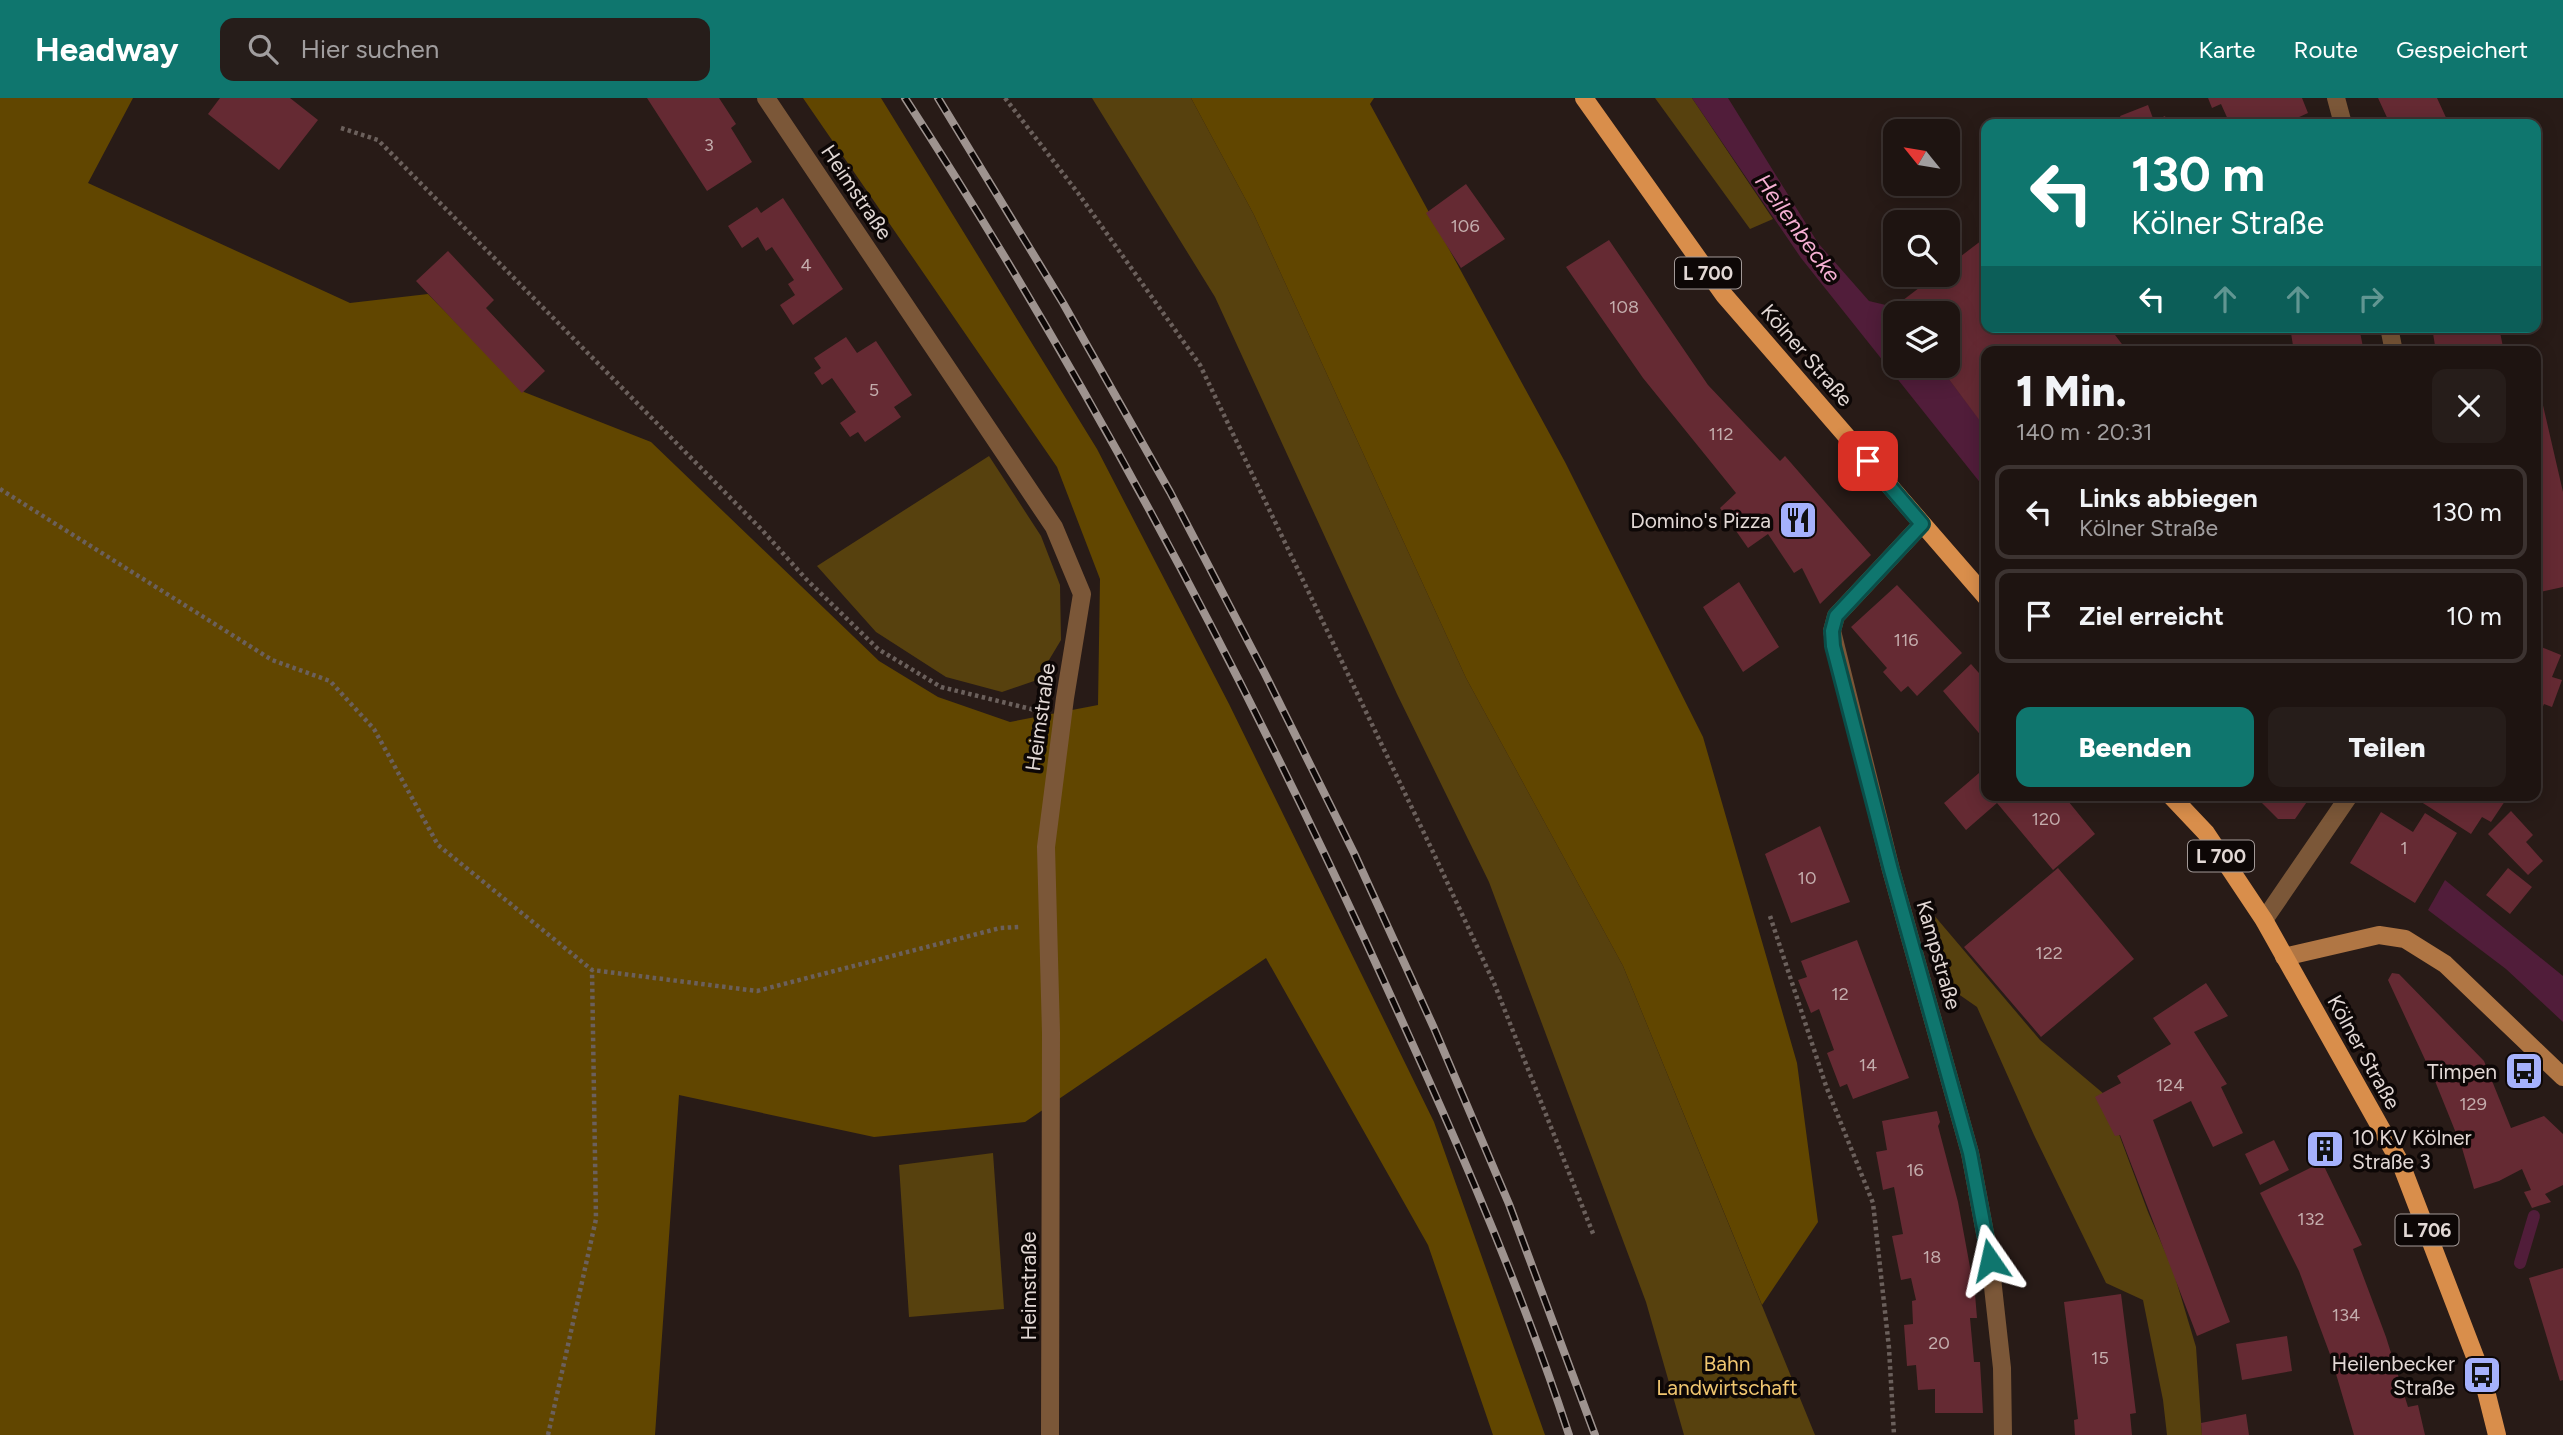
<!DOCTYPE html>
<html lang="de">
<meta charset="utf-8">
<style>
:root{--surface:#1e1411;--page:#261d1a;--text:#f1f3f6;--muted:#a19e9f;--line:#3c3331;--accent:#0f766e}
body{margin:0;font-family:Figtree,sans-serif;background:var(--page);color:var(--text);height:100vh;display:flex;flex-direction:column;font-size:26px;white-space:nowrap}
*{box-sizing:border-box;margin:0}
p{font-size:23px;color:var(--muted)}
.icon{flex:none;width:38px;height:38px;fill:none;stroke:currentColor;stroke-width:2;stroke-linecap:round;stroke-linejoin:round}
.map{position:relative;flex:1;overflow:hidden}
.panel{position:absolute;left:1981px;top:248px;width:560px;height:455px;display:flex;flex-direction:column;background:var(--surface);border-radius:14px;box-shadow:0 4px 18px #0003,0 0 0 2px var(--line)}
.panel>*{flex:none}
.banner{position:absolute;left:1981px;top:21px;width:560px;height:214px;border-radius:14px;box-shadow:0 4px 18px #0003,0 0 0 2px var(--line);background:#0f766e;color:#fff;overflow:hidden}
.needle{width:46px;rotate:300deg}
.buttons{position:absolute;left:1883px;top:21px;display:grid;gap:14px}
.buttons a{display:grid;place-items:center;width:77px;height:77px;border-radius:14px;background:var(--surface);box-shadow:0 4px 18px #0003,0 0 0 2px var(--line);font-size:35px}
.pin{position:absolute;display:grid;place-items:center;width:60px;height:60px;color:#fff;margin:-30px;border-radius:14px;box-shadow:0 4px 10px #0006}
.me{position:absolute;width:77px;margin:-38px;rotate:349deg;stroke-linejoin:round;filter:drop-shadow(0 0 5px #0008)}
.turn{display:flex;align-items:center;gap:24px;height:147px;padding:0 35px;font-size:32px}
.turn .icon{width:91px;height:91px;stroke-width:2.5}
.turn b{display:block;font-size:49px;line-height:60px}
.lanes{display:flex;align-items:center;height:66px;padding:0 35px;background:#0003;justify-content:center;gap:35px;direction:ltr}
.lanes .off{opacity:.35}
.round{display:grid;place-items:center;flex:none;width:74px;height:74px;border-radius:14px;background:var(--page)}
.headline{display:flex;align-items:center;justify-content:space-between;height:119px;padding:0 35px}
h1{font-size:42px;font-weight:800;line-height:52px}
.action{display:flex;gap:14px;margin-top:auto;padding:14px 35px}
.action a{flex:1;height:80px;border-radius:14px;background:var(--accent);color:#fff;font-size:28px;font-weight:800;line-height:80px;text-align:center}
.action a+a{background:var(--page);color:var(--text)}
ul{padding:0;list-style:none}
li{display:flex;align-items:center;gap:21px;height:94px;margin:0 14px 10px;padding:0 21px;border:4px solid var(--line);border-radius:14px}
li div{flex:1}
li b{display:block;font-size:26px}
li em{font-style:normal}
header{display:flex;align-items:center;gap:42px;box-sizing:border-box;height:98px;padding:0 35px;background:var(--accent);color:#fff}
header strong{font-size:33px}
nav{display:flex;gap:38px;margin-inline-start:auto;font-size:24px}
.search{width:490px;height:63px;background:var(--page);display:flex;align-items:center;gap:18px;box-sizing:border-box;padding:0 24px;border-radius:14px;color:var(--muted);font-size:26px}
.map>svg:first-child{display:block}
</style>
<header>
<strong>Headway</strong>
<div class="search"><svg class="icon" aria-label="search" viewBox="0 0 24 24"><circle cx="10" cy="10" r="6"/><path d="M15 15l6 6"/></svg>Hier suchen</div>
<nav><a>Karte</a><a>Route</a><a>Gespeichert</a></nav>
</header>
<div class="map">
<svg width="2563" height="1337" viewBox="0 0 2563 1337">
<rect width="100%" height="100%" fill="#281b17"/>
<path fill="#57410e" d="M1092,0h99l63,117 212,463 157,288 192,469h-131l-38,-133 -157,-420 -92,-188 -182,-397z
M1655,0h37l81,121 -23,10z
M989,358l52,80 19,49 1,55 -24,40 -35,12 -56,-15 -70,-45 -59,-66z
M1927,809l113,133 64,54 44,118 25,58 23,77 6,88h-35l-4,-35 -20,-100 -37,-17 -72,-148 -57,-128 -23,-16z
M993,1055l11,156 -95,8 -10,-152z"/>
<path fill="#614600" d="M0,0h133l-45,85 262,120 78,-9 96,98 127,50 228,219 59,36 72,25 88,-17 2,-126 -43,-112 -254,-369h78l216,351 132,255 205,418 111,313h-52l-65,-190 -162,-287 -241,164 -151,15 -195,-42 -24,340h-655z
M1191,0h183l-4,6 195,358 138,275 94,326 21,159 -56,83 -139,-339 -157,-288 -212,-463z"/>
<path fill="#511d3a" d="M1692,0h36l90,145 51,58 25,6 5,6h-4v53h44l47,62v62l-185,-232z
M2445,782l118,96v46l-57,-53 -78,-59z"/>
<g fill="none" stroke-linecap="round" stroke-linejoin="round">
<path stroke="#511d3a" stroke-width="12" d="M2520,1165l14,-47"/>
</g>
<path fill="#652a33" d="M220,0h70l28,22 -39,50 -71,-56z
M647,0h72l17,26 -5,4 21,34 -45,29z
M2208,0h94l6,15 -24,11h-54l-9,-20 -9,4z
M2378,0h59l12,26h-59z
M2148,7l6,16 11,-5 3,8h-53l7,-3 -2,-5z
M1466,86l39,55 -44,29 -35,-55z
M783,100l60,91 -50,36 -13,-20 15,-10 -7,-11 6,-4 -22,-33 -6,4 -8,-14 -16,11 -14,-22 29,-19 4,6z
M1986,139v90h123l19,25h-142v77l-47,-63h9v-53h-49l-5,-6 42,-32h12v-9z
M1609,142l99,145 72,76 5,-5 86,99 -51,49 -18,-36 -8,5 -26,-39 -20,14 -28,-40 16,-15 -93,-115 -77,-111z
M448,153l46,49 -8,8 59,63 -23,22 -106,-112z
M2321,229h38l5,25h-70l-3,-19z
M2432,229h67l5,25h-68z
M846,239l11,16 19,-12 36,54 -18,12 7,10 -36,25 -7,-10 -8,5 -10,-14 16,-11 -24,-34 -10,7 -8,-12 7,-5 -7,-10z
M2542,303l21,91v95l-27,6v-191z
M1739,484l40,65 -36,25 -40,-65z
M1897,487l65,68 -45,43 -9,-10 -7,6 -18,-20 4,-4 -36,-41z
M2536,547l25,10 -9,22 10,3 -10,27 -8,-3 -8,19z
M1971,566l15,17v55l-2,3 -41,-48z
M1986,669v29h78l31,38 -42,36 -56,-67 -31,27 -22,-27z
M2255,698h56l-16,23h-17z
M2412,698h92l3,2 -16,24 -9,-5 -11,17z
M2511,713l22,24 -7,7 17,19 -15,14 -40,-41z
M2381,714l32,20 12,-19 32,20 -42,70 -65,-40z
M1820,728l30,76 -59,21 -26,-69z
M2058,770l76,91 -93,78 -77,-90z
M2508,770l24,19 -22,27 -24,-19z
M1857,842l52,138 -56,21 -6,-15 -7,3 -13,-34 7,-3 -15,-41 -8,4 -13,-33 9,-3 -6,-16z
M2392,875l7,1 85,87 27,67 33,-12 19,18v51l-18,9 6,8 -19,6 -8,-16 7,-2 -9,-21 -23,12 -25,8 -12,-41 -27,-67 -47,-101z
M2206,885l22,33 -34,16 33,52 -6,3 22,46 -30,14 -22,-46 -38,19 77,202 -33,14 -77,-201 -5,1 -20,-39 26,-14 -4,-7 54,-32 -18,-26z
M1937,1013l3,11 -2,4 20,76 17,92 2,24h-7l4,44h6l3,51h-48v-24l-17,1 -2,-25 -9,1 -3,-41 9,-1 -1,-23 4,-1 -5,-22 -10,2 -9,-44 11,-2 -9,-47 -11,3 -7,-38 11,-2 -5,-29z
M2326,1041l8,14 -9,6 -8,-15z
M2274,1042l15,30 -29,15 -15,-31z
M2322,1064l40,83 -9,4 33,88 22,70 10,-2 7,30h-71l-23,-78 -32,-86 -39,-78z
M2563,1170v112l-3,1 -31,-103z
M2121,1196l15,119 -6,1 2,21h-57l-1,-15 4,-1 -14,-117z
M2287,1238l5,35 -50,9 -6,-36z
M2246,1316l3,21h-47l-1,-12z"/>
<g fill="none" stroke-linecap="round" stroke-linejoin="round">
<path stroke="#6b605c" stroke-width="4.5" stroke-dasharray="3.5 3.5" stroke-linecap="butt" d="M1005,0l73,95 122,172 234,489 60,129 100,253
M341,30l37,12 384,390 44,49 72,70 63,38 94,23
M0,391l272,171 58,21 44,48 64,116 154,125 165,21 243,-63 20,-1
M1770,818l56,170 47,117 16,145 5,87
M548,1337l48,-216 -4,-249"/>
<path stroke="#7b5738" stroke-width="18" d="M766,0l288,429 28,67 -17,104 -19,149 5,186 -1,402
M2336,0l7,26
M2389,229l5,25
M1922,426l-86,92 -4,15 59,239 79,283 20,107 12,108 1,67
M2264,822l85,-124"/>
<path stroke="#b07644" stroke-width="18" d="M2284,859l95,-22 26,4 40,25 118,113"/>
<path stroke="#d98e4b" stroke-width="18" d="M1584,0l140,197 262,302
M2171,698l35,37 58,87 137,244 81,211 15,60"/>
<defs>
<path id="rail" d="M905,0c175,269 326,553 461,844 74,161 148,324 203,493
M938,0l125,205 107,189 94,180 90,181 80,175 75,176 86,231"/>
</defs>
<use href="#rail" stroke="#9e938f" stroke-width="8"/>
<use href="#rail" stroke="#0d0706" stroke-width="5" stroke-dasharray="16" stroke-linecap="butt"/>
</g>
<g fill="none" stroke-linecap="round" stroke-linejoin="round">
<defs>
<path id="route" d="M1868,363l54,63 -86,92 -4,15 1,15 58,224 79,283 20,107"/>
</defs>
<use href="#route" stroke="#0a4d48" stroke-width="18"/>
<use href="#route" stroke="#0f766e" stroke-width="12"/>
</g>
<defs>
<symbol id="restaurant-square" viewBox="-11 -11 22 22"><rect x="-9" y="-9" width="18" height="18" rx="4" fill="#a5b1fc" stroke="#0d0706"/><path d="M-5-6h1v4h1v-4h1v4h1v-4h1v5L-1.5 .5V6h-2V.5L-5-1ZM5-6V6H3V1.5H1.5Q1.5-4 5-6Z" fill="#111"/></symbol>
<symbol id="bus-square" viewBox="-11 -11 22 22"><rect x="-9" y="-9" width="18" height="18" rx="4" fill="#a5b1fc" stroke="#0d0706"/><path d="M-5-6H5V4H4V6H2V4H-2V6H-4V4H-5ZM-3.5-4V0h7V-4ZM-3.5 1.2v1.5H-2V1.2ZM2 1.2v1.5H3.5V1.2Z" fill="#111"/></symbol>
<symbol id="building-square" viewBox="-11 -11 22 22"><rect x="-9" y="-9" width="18" height="18" rx="4" fill="#a5b1fc" stroke="#0d0706"/><path d="M-4-6H4V6H1V3H-1V6H-4ZM-2.5-4.3h1.7v1.8h-1.7ZM.8-4.3h1.7v1.8H.8ZM-2.5-1h1.7V.8h-1.7ZM.8-1h1.7V.8H.8Z" fill="#111"/></symbol>
</defs>
<g fill-rule="evenodd">
<use href="#restaurant-square" x="1776" y="400" width="44" height="44"/>
<use href="#bus-square" x="2502" y="951" width="44" height="44"/>
<use href="#building-square" x="2303" y="1029" width="44" height="44"/>
<use href="#bus-square" x="2460" y="1255" width="44" height="44"/>
</g>
<g text-anchor="middle" dominant-baseline="central" stroke-width="7" stroke-linejoin="round" paint-order="stroke">
<g font-size="18" fill="#c3acac">
<text x="709" y="47">3</text>
<text x="1465" y="128">106</text>
<text x="806" y="167">4</text>
<text x="1624" y="209">108</text>
<text x="874" y="292">5</text>
<text x="1721" y="336">112</text>
<text x="1906" y="542">116</text>
<text x="2046" y="721">120</text>
<text x="2404" y="750">1</text>
<text x="1807" y="780">10</text>
<text x="2049" y="855">122</text>
<text x="1840" y="896">12</text>
<text x="1868" y="967">14</text>
<text x="2170" y="987">124</text>
<text x="2473" y="1006">129</text>
<text x="1915" y="1072">16</text>
<text x="2311" y="1121">132</text>
<text x="1932" y="1159">18</text>
<text x="2346" y="1217">134</text>
<text x="1939" y="1245">20</text>
<text x="2100" y="1260">15</text>
</g>
<g fill="#0d0706" stroke="#a29997" stroke-width="2">
<rect x="1675" y="159.5" width="66" height="31" rx="5"/>
<rect x="2188" y="742.5" width="66" height="31" rx="5"/>
<rect x="2395.5" y="1116.5" width="63" height="31" rx="5"/>
</g>
<g font-size="19" font-weight="bold" fill="#e2d8d5">
<text x="1708" y="175">L 700</text>
<text x="2221" y="758">L 700</text>
<text x="2427" y="1132">L 706</text>
</g>
<g font-size="21" fill="#e2d8d5" stroke="#0d0706">
<text transform="translate(857 94) rotate(56)">Heimstraße</text>
<text transform="translate(1807 257) rotate(49)">Kölner Straße</text>
<text transform="translate(1040 619) rotate(-82)">Heimstraße</text>
<text transform="translate(1939 857) rotate(74)">Kampstraße</text>
<text transform="translate(2364 954) rotate(61)">Kölner Straße</text>
<text transform="translate(1028 1188) rotate(-90)">Heimstraße</text>
</g>
<g font-size="21" fill="#e2d8d5" stroke="#0d0706" text-anchor="end">
<text x="1771" y="422">Domino's Pizza</text>
<text x="2497" y="973">Timpen</text>
<text x="2352" y="1039" text-anchor="start">10 KV Kölner<tspan x="2352" dy="24">Straße 3</tspan></text>
<text x="2455" y="1265">Heilenbecker<tspan x="2455" dy="24">Straße</tspan></text>
</g>
<g font-size="21" fill="#f0c670" stroke="#0d0706">
<text x="1727" y="1265">Bahn<tspan x="1727" dy="24">Landwirtschaft</tspan></text>
</g>
<g font-size="23" font-style="italic" fill="#f5afd2" stroke="#0d0706">
<text transform="translate(1798 130) rotate(54)">Heilenbecke</text>
</g>
</g>
</svg>
<div class="buttons">
<a><svg class="needle" viewBox="-14 -14 28 28"><path d="M0-13l5 13h-10z" fill="#e53935"/><path d="M0 13l5-13h-10z" fill="#a19e9f"/></svg></a>
<a><svg class="icon" aria-label="search" viewBox="0 0 24 24"><circle cx="10" cy="10" r="6"/><path d="M15 15l6 6"/></svg></a>
<a><svg class="icon" aria-label="layers" viewBox="0 0 24 24"><path d="M12 4l9 5-9 5-9-5zM3 14l9 5 9-5"/></svg></a>
</div>
<div class="pin" style="left:1868px;top:363px;background:#d93025"><svg class="icon" aria-label="arrive" viewBox="0 0 24 24"><path d="M6 21V4h12l-3 4 3 4H6"/></svg></div>
<svg class="me" style="left:1990px;top:1162px" viewBox="-20 -20 40 40"><path d="M0-17L14 15 0 8-14 15z" fill="#0f766e" stroke="#fff" stroke-width="4"/></svg>
<div class="banner">
<div class="turn"><svg class="icon" aria-label="left" viewBox="0 0 24 24"><path d="M17 20v-9H6M10 6l-5 5 5 5"/></svg><div><b>130 m</b>Kölner Straße</div></div>
<div class="lanes"><svg class="icon" aria-label="left" viewBox="0 0 24 24"><path d="M17 20v-9H6M10 6l-5 5 5 5"/></svg><svg class="icon off" aria-label="ahead" viewBox="0 0 24 24"><path d="M12 20V5M6 11l6-6 6 6"/></svg><svg class="icon off" aria-label="ahead" viewBox="0 0 24 24"><path d="M12 20V5M6 11l6-6 6 6"/></svg><svg class="icon off" aria-label="right" viewBox="0 0 24 24"><path d="M7 20v-9h11M14 6l5 5-5 5"/></svg></div>
</div>
<section class="panel">
<div class="headline"><div><h1>1 Min.</h1><p>140 m · 20:31</p></div><a class="round"><svg class="icon" aria-label="close" viewBox="0 0 24 24"><path d="M6 6l12 12M18 6L6 18"/></svg></a></div>
<ul>
<li><svg class="icon" aria-label="left" viewBox="0 0 24 24"><path d="M17 20v-9H6M10 6l-5 5 5 5"/></svg><div><b>Links abbiegen</b><p>Kölner Straße</p></div><em>130 m</em></li>
<li><svg class="icon" aria-label="arrive" viewBox="0 0 24 24"><path d="M6 21V4h12l-3 4 3 4H6"/></svg><div><b>Ziel erreicht</b></div><em>10 m</em></li>
</ul>
<div class="action"><a>Beenden</a><a>Teilen</a></div>
</section>
</div>
